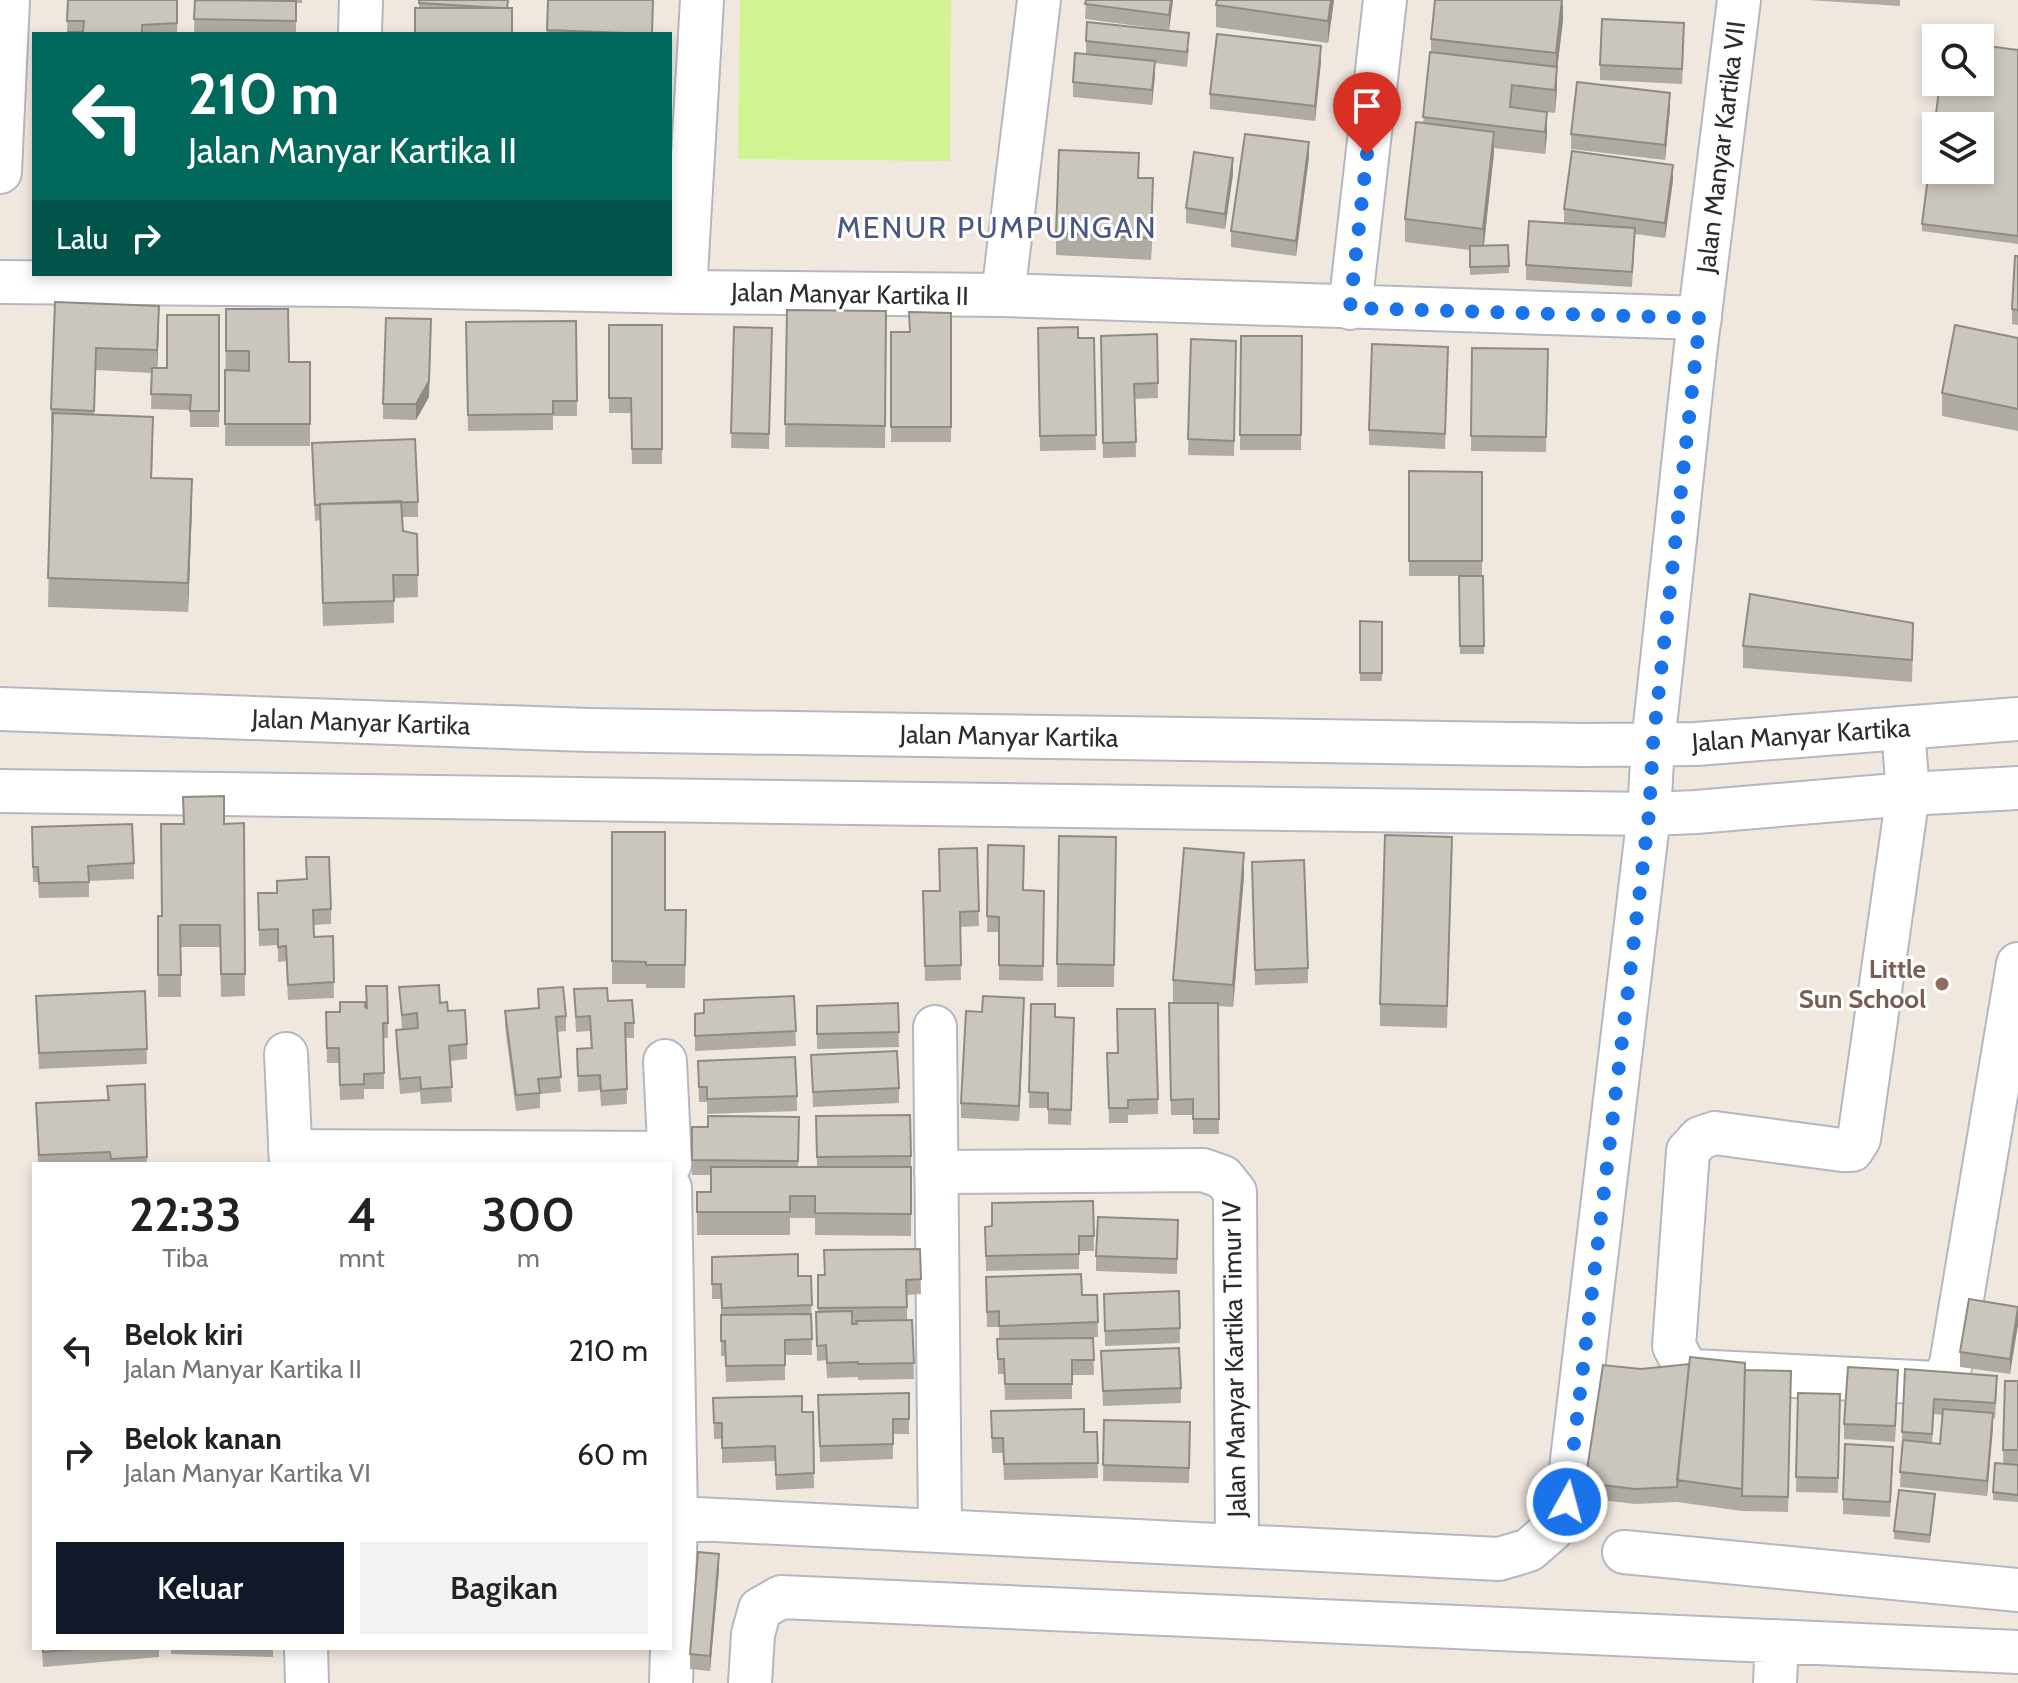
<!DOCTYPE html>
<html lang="id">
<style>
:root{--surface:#fff;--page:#f2f2f2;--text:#222;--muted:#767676;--accent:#111827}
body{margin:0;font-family:Cabin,sans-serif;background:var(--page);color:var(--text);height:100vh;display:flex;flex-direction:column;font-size:30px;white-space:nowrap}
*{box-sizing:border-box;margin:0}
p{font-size:26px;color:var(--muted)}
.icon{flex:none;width:44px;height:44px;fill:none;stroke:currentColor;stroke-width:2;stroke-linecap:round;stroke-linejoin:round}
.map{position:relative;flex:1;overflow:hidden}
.drawer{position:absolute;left:32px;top:1162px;width:640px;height:488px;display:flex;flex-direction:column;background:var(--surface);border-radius:0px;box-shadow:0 4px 12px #0003}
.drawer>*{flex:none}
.guide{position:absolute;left:32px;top:32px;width:640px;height:244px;border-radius:0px;box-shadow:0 4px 12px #0003;background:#00695c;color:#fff;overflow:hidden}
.buttons{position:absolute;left:1922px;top:24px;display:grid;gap:16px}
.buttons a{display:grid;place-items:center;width:72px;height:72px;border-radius:0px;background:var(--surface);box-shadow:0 4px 12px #0003;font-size:40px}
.pin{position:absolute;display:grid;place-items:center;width:68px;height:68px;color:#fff;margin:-82px -34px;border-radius:50% 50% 50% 0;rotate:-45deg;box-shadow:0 0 8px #0007}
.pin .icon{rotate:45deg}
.me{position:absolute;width:88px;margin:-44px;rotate:7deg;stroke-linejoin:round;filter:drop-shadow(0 0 6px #0008)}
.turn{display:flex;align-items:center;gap:28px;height:168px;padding:0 24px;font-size:36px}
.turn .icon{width:104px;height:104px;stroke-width:2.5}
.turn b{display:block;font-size:56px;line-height:68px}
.then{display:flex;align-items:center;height:76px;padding:0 24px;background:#0003;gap:16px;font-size:30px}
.eta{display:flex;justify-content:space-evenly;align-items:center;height:136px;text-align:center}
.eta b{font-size:48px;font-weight:600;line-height:56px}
.cta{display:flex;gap:16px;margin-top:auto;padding:16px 24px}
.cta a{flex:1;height:92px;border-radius:0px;background:var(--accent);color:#fff;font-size:32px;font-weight:600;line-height:92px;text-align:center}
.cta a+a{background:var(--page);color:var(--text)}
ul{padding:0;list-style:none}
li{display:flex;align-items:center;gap:24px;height:104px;padding:0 24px}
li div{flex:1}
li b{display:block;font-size:30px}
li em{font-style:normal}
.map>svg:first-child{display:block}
</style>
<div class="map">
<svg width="2018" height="1683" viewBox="0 0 2018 1683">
<rect width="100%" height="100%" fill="#f0e7df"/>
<path fill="#d1f392" d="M740,0h211l-1,161 -212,-2z"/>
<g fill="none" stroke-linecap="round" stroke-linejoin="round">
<defs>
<path id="minor" d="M360,34l1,-34
M0,172l8,-172
M0,282l347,3 338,7 318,3 697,23
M685,292l17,-292
M1003,295l36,-295
M1350,308l35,-308
M0,709l589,21 994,15 113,-1 322,-25
M1903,728l5,66 -49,345 -7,11h-10l-127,-17 -15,5 -12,13 -14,195 10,19 9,6 244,12 7,-3 7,-16 67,-400
M0,791l1649,23 47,-2 212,-18 110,-6
M935,1027l5,504
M286,1054l5,110
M665,1061l5,103
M290,1151l379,2
M936,1172l267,-2 20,7 12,15 2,353
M670,1188l6,330 -5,165
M676,1518l823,41 30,-9 23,-20 15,-28 82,-688 4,-70 42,-390 44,-354
M1624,1552l394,38
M306,1648l1,35
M750,1683l3,-49 7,-25 21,-12 1237,55
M1775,1683l2,-42"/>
</defs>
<use href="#minor" stroke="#b3b7c2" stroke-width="46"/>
<use href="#minor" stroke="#fff" stroke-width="42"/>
</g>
<path fill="#afaaa3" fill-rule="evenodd" d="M68,0h110l-1,34h-110z
M195,0h107v3h-6v31h-102z
M419,0l89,8h-89z
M548,0l104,34h-105z
M1086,0h87l-4,30 -84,-11z
M1334,0l-6,43 -112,-16v-22z
M1808,0h92v6z
M1563,20l-6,50v19l-2,24 -8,-1v22l-2,20 -51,-6 -10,98 24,-1 1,28 -39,2v-25l-65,-8v-23l18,-96 8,-71v-13z
M1684,38l-2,46 -82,-4v-15z
M1086,41l103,7 -2,19 -32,-4 -3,42 -79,-8v-15l13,-28z
M2018,50v194l-96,-13v-7z
M1321,61l-6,60 -105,-12v-15z
M1670,108l-5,52 -94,-11v-15z
M1309,157l-13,99 -65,-9v-16z
M1233,174l-8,55 -39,-6v-15z
M1139,178l14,23 -2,59 -95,-5v-22z
M1673,180l-8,58 -30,-4 -3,53 -106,-7v-15l38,-41v-15z
M2018,256v69l-6,-1v-15z
M55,302l104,27 -2,39h10l52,-53v112h-29v-17l-39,-1 1,-36 -56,-3 -2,45 59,31 -1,32 40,30 -4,104 -140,-5 4,-175h-1v-23z
M226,309l63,53h21v84h-85z
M787,310l99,1 -1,137 -100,-1z
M951,313v129h-60v-110h19z
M576,321l1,95h-24v14l-85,1 -2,-109z
M609,325h53v139h-30l-1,-51h-22z
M734,327l38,1 -3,121 -38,-1z
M1038,328l40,10h16l2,112 -56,1z
M1157,334l1,64 -23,1 1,58 -33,1 -2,-122z
M1241,336h61l-1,114h-61z
M2018,338v93l-76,-15v-23z
M1191,339l45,2 -2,115 -46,-1z
M1448,347l-3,102 -76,-4v-15z
M1472,348l76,1 -2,103 -75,-1z
M429,397l-13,23 -33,-1v-15z
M312,443l106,59v15h-16l1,14 14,3 1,63 -24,1v25l-71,3 -3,-106 -5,1z
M1409,471l73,1v104h1l1,78h-24l-1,-78h-50z
M1360,621l22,1v59h-22z
M1913,645l-1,37 -169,-14v-22z
M244,823l1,173 -24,1 -1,-50h-39v50h-23v-81h4l62,-92z
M32,827l102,36v16l-45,2v16l-50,1 -1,-16h-5z
M612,832l53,78h21l-1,78h-39v-4h-34z
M1059,836l57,1 -2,150h-57z
M988,845l35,45 21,1 -1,90 -44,-1v-48h-12z
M977,848l2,78 -19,1 1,53 -36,1 -2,-90h17z
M1452,859l-5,169 -67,-2v-22z
M1252,862l56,106v15l-53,2z
M1244,876l-11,131 -15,-1 1,128h-26v-19h-22l-2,-112h18l-14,-1v-22z
M258,893l73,16v15l-17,1v12l19,-1 1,62 -46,2 -2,-39 -8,1v-17l-19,1z
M387,986l1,52h-4v51h-20v10l-24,1 -1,-37h-12l-1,-51 41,-4z
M399,987l41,16 8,8 19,33v15l-17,2 2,41 -31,2 -1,-12 -20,2 -4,-49v-15l6,-1z
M538,989l28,27v15l-9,1 4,60 -21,2v14l-24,3 -11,-85v-15l33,-3z
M574,989l34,12 26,22v15h-8l1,66 -26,2 -1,-16 -22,2 -1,-43 14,-1 -1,-17 -14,1z
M145,991l2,73 -108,5 -3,-73z
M794,996l2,50 -101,5v-37z
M898,1003l1,44 -82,2v-43z
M1031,1004l24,13 19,1 -3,107 -23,-1v-16h-19z
M982,1012l42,1 -5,108 -58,-3v-15z
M1107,1053l51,46v15l-30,1v8h-19z
M811,1055l88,33v15l-86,4z
M698,1061l99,35v15l-90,3v-12h-8z
M145,1084l2,80h-109l-2,-61 71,-3v-14z
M816,1116l95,40v80l-96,-1v-17h-25v17h-93v-43h14v-17h-19v-48h16l91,-10 -1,50h19z
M1093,1201l1,50h-15v18l-93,2 -1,-44 7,-1z
M1178,1220l-1,54 -81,-3v-15z
M920,1249l1,45 -14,1v25h5l2,59 -56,1v-3l-31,1 -1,-18 -9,1 -1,-49h2v-37h6z
M712,1257l86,19h13l1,79h-27v25l-59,2 -1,-26h-4v-57h-9z
M986,1277l96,18h15l1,42 -31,1h26l1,37h-22v24l-67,1 -1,-26h-6l-1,-35h2v-12h-12z
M1179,1291l1,52 -75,3 -1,-52z
M2018,1307l-8,67 -50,-7v-15z
M1101,1351l80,37v15l-78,3z
M1641,1369l150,2 -3,141 -46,-1 -65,-9 -42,2 -50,-6v-15z
M1905,1369l92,22 -2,28 -2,-1 -6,78 -87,-9zM1934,1414l8,1 -2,29 -8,-1z
M2005,1381h13v121l-25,-2v-8l10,-28z
M1898,1385l-3,57 -51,-3v-15z
M909,1393v41h-16v25l-73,3 -2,-67z
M1798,1393l42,1 -2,99 -42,-1z
M713,1398l89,14h11l1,76 -38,2 -1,-29 -53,2v-24h-8z
M991,1411l93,21h13l1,46 -94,2 -1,-27h-11z
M1104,1420l86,2 -1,61 -86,-2z
M1893,1462l-3,55 -47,-3v-15z
M1935,1502l-5,41 -36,-4v-8z
M719,1570l-9,101 -20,-2v-15z
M42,1648h117v9l-116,10z
M171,1648h102v9l-102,-3z"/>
<path fill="#8e8b84" d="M1171,0h2l-4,30v-15z
M1331,0h3l-6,43v-22z
M1563,0v20l-6,50v19l-2,24 1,-60z
M1321,46v15l-6,60v-15z
M1155,61v15l-3,29v-15z
M1670,93v15l-5,52v-15z
M1547,112v22l-2,20v-22z
M1494,132v22l-11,98v-23z
M1309,142v15l-13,99v-15z
M1233,158v16l-8,55v-15z
M1673,165v15l-8,58v-15z
M1153,178v23l-2,59v-22z
M159,306v23l-2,44v-23z
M431,334l-2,63 -13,23v-16z
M192,479v29l-4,104v-29z
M1244,853v23l-11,131v-22z
M1024,998v15l-5,108v-15z
M2018,1310v15l-8,49v-15z
M1993,1413v15l-6,68v-15z
M719,1554v16l-9,101v-15z"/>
<path fill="#cbc6bd" stroke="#8e8b84" stroke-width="2" fill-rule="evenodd" d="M68,0h109v23l-35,2v9h-74v-2h15l1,-11h-17z
M195,0l101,1v20l-102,-2z
M419,0h89l-1,8h-6l-82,-5z
M548,0h105l-1,34 -105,-4z
M1086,0h85l-2,15 -84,-11z
M1217,0h114l-3,21 -112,-16z
M1435,0h127l-6,53 -125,-14z
M415,8h97v26h-97z
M1602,19l82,4 -2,46 -82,-4z
M1087,22l102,11 -2,19 -101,-11z
M1217,34l104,12 -6,60 -105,-12z
M1980,45l38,5v186l-96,-12 18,-142h40zM1936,126h44v44h-44z
M1430,52l127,15 -2,23 -43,-5 -2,22 37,5 -2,20 -122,-15z
M1075,53l80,8 -3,29 -79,-8z
M1577,82l93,11 -5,52 -94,-11z
M1416,122l78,10 -11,97 -78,-10z
M1245,134l64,8 -13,99 -65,-10z
M1059,150l80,3 -1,25h15l-2,60 -95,-5z
M1572,151l101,14 -8,58 -101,-14z
M1194,152l39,6 -8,56 -39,-6z
M1529,221l106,7 -3,44 -106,-7z
M1508,245l1,21 -39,1v-21z
M2015,256h3v54l-6,-1z
M55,302l104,4 -2,44 -61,-2 -2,63 -43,-2z
M226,309h62l1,53h21v62h-85v-54l24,1v-20h-23z
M787,310l99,1 -1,115 -100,-2z
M909,312l42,1v114h-60v-95h19z
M167,315h52v96h-29l1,-16 -40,-1 1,-26h15z
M386,318l45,1 -2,62 -13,23h-33z
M576,321l1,80h-24v13l-85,1 -2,-93z
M609,325h53v124h-30l-1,-51h-22z
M1955,325l63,13v71l-76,-16z
M734,327l38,1 -3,106 -38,-1z
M1078,327v11h16l2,97 -56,1 -2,-108z
M1157,334l1,49 -24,1 2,58 -33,1 -2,-107z
M1241,336h61l-1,99h-61z
M1191,339l45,2 -2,100 -46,-2z
M1372,344l76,3 -3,87 -76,-4z
M1472,348l76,1 -2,88 -75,-1z
M53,413l100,4 -2,61 41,1 -4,104 -140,-5z
M415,439l3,63 -98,2v1h-5l-3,-62z
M1409,471l73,1v89h-73z
M401,501l2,30 14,3 1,41h-25l1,26 -71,2 -3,-99z
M1459,576h24l1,70h-24z
M1750,594l163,29 -1,37 -169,-14z
M1360,621l22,1v51h-22z
M224,796v28l20,-1 1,151h-24l-1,-49h-40l1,50h-23v-59h4l-1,-92h23l-1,-27z
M132,824l2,39 -46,3 1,16 -50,1 -1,-16h-5l-1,-40z
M612,832h53v78h21l-1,55h-39v-3l-34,-1z
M1385,835l67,2 -5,169 -67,-2z
M1059,836l57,1 -2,128 -57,-1z
M988,845l36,1 -1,44 21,1 -1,75 -44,-1v-48l-12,-1z
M977,848l2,63 -19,1 1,53 -36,1 -2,-75h17l-1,-42z
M1184,848l60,5 -11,132 -60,-5z
M306,857h23l2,52 -18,1 1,27 19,-1 1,46 -46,3 -2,-39 -8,1v-18l-19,1 -1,-37h19v-12l30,-2z
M1304,860l4,108 -53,2 -3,-108z
M439,985l1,18 7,-1 1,9 17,-1 2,34 -18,2 3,41 -31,2 -1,-12 -20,2 -4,-49 22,-2 -1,-15 -15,2 -3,-28z
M366,986h21l1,37h-5l1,50 -20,1v10l-24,1 -1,-37h-12l-1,-36h14v-10h25v5l2,1z
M563,987l3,29 -10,1 5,60 -23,2 2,14 -24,2 -11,-84 34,-3 -1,-19z
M607,988l1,13 24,-1 2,23h-9l2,66 -26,2 -1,-16 -22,1 -1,-27 15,-1 -2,-32 -14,1 -2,-28z
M145,991l2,58 -108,4 -3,-57z
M794,996l2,35 -101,5v-22l9,-1v-13z
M983,996l41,2 -5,108 -58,-3 5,-92 16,1z
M898,1003l1,29 -82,2v-28z
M1169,1003h49l1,116h-26v-20l-22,1z
M1031,1004h24v13l19,1 -3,92 -23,-1v-16l-19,-1z
M1117,1009h38l3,90 -30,1v8h-19l-2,-55h11z
M897,1051l2,37 -86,4 -2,-37z
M795,1057l2,39 -90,3v-12h-8l-1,-26z
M145,1084l2,73 -36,2 -1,-7 -71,3 -3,-52 73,-3 -2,-14z
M910,1115l1,41 -94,1 -1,-41z
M708,1116l91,1 -1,44 -106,-1v-33h16z
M711,1167h200v47l-96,-1v-17h-25v16h-93v-20h14z
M1093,1201l1,35h-15v18l-93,2 -1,-29 7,-1v-23z
M1098,1217l80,3 -1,39 -81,-3z
M920,1249l1,30 -15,1 1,27 -89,1v-33h7l-1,-25z
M798,1254v22h13l1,29 -90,3 -1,-24h-9v-27z
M1081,1274l1,21h15l1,27 -99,4v-15l-12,1 -1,-35z
M1179,1291l1,37 -75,3 -1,-37z
M1969,1299l49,8 -8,52 -50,-7z
M852,1311v13h5l-1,-3 56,-1 2,43 -56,1v-2l-31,1 -1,-18 -9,1 -1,-34z
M811,1314l1,25 -27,1v25l-59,1 -1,-25h-4v-26z
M1093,1338l1,22h-22v24h-67l-1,-25h-6l-1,-20z
M1179,1348l2,40 -78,3 -2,-40z
M1690,1357l55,6 -3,126 -65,-9z
M1689,1364l-12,123 -42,2 -50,-6 18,-118 38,4z
M1848,1367l50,3 -3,56 -51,-2z
M1905,1369l92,7 -2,27 -61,-4 -2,35 -30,-2z
M1745,1370l46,1 -3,126 -46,-1z
M2005,1381h13v69h-15z
M909,1393v26h-16v25l-73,2 -2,-51z
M1798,1393l42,1 -2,84 -42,-1z
M802,1396v16h11l1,61 -38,2 -1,-29 -53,2v-25h-8l-1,-25z
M1084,1409v23h13l1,31 -94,1 -1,-26h-11l-1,-27z
M1943,1409l50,4 -6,68 -87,-9 3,-32 37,4z
M1104,1420l86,2 -1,46 -86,-3z
M1845,1444l48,3 -3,55 -47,-3z
M1995,1463l23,2v30l-25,-3z
M1899,1490l36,4 -5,41 -36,-4z
M698,1552l21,2 -9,102 -20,-2z
M43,1648h48l-48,4z"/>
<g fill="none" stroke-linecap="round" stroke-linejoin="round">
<path stroke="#1a73e8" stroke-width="14" stroke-dasharray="0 25.2" d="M1367,154l-17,154 350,10 -47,426 -4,70 -82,688"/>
</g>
<circle fill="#8d6e63" stroke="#fff" stroke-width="3" cx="1942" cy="984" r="8"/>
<g text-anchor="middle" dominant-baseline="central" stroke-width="6" stroke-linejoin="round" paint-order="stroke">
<g font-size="26" fill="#2d2d2d" stroke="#fff">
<text transform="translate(1721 147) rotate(-83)">Jalan Manyar Kartika VII</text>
<text transform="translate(850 294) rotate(1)">Jalan Manyar Kartika II</text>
<text transform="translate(361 722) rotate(2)">Jalan Manyar Kartika</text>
<text transform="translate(1801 735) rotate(-4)">Jalan Manyar Kartika</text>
<text transform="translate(1009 736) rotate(1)">Jalan Manyar Kartika</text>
<text transform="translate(1234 1359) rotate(-91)">Jalan Manyar Kartika Timur IV</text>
</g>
<g font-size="26" font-weight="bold" fill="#785e54" stroke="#fff" text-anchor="end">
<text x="1926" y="969">Little<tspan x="1926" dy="30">Sun School</tspan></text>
</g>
<g font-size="30" letter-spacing="2" fill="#485784" stroke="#fff">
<text x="997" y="227">MENUR PUMPUNGAN</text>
</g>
</g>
</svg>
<div class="buttons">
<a><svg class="icon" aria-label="search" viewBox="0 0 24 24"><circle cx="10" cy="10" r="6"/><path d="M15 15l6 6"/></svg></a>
<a><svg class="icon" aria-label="layers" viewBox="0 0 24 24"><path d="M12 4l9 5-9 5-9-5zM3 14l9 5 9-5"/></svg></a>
</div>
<div class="pin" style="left:1367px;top:154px;background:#d93025"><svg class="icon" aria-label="arrive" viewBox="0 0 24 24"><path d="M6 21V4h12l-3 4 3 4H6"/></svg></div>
<svg class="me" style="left:1567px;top:1502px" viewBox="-20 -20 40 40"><circle r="17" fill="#1a73e8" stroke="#fff" stroke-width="3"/><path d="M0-11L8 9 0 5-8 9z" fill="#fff"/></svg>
<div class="guide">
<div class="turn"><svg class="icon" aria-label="left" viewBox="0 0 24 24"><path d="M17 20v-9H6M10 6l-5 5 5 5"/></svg><div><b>210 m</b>Jalan Manyar Kartika II</div></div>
<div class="then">Lalu<svg class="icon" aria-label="right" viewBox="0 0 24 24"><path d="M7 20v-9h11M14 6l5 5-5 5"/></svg></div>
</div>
<section class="drawer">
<div class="eta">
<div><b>22:33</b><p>Tiba</p></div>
<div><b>4</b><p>mnt</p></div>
<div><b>300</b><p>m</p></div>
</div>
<ul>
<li><svg class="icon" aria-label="left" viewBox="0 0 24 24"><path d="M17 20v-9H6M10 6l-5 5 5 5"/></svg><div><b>Belok kiri</b><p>Jalan Manyar Kartika II</p></div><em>210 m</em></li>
<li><svg class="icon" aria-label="right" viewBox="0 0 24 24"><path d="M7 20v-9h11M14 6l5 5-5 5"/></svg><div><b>Belok kanan</b><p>Jalan Manyar Kartika VI</p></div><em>60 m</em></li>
</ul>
<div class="cta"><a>Keluar</a><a>Bagikan</a></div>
</section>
</div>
